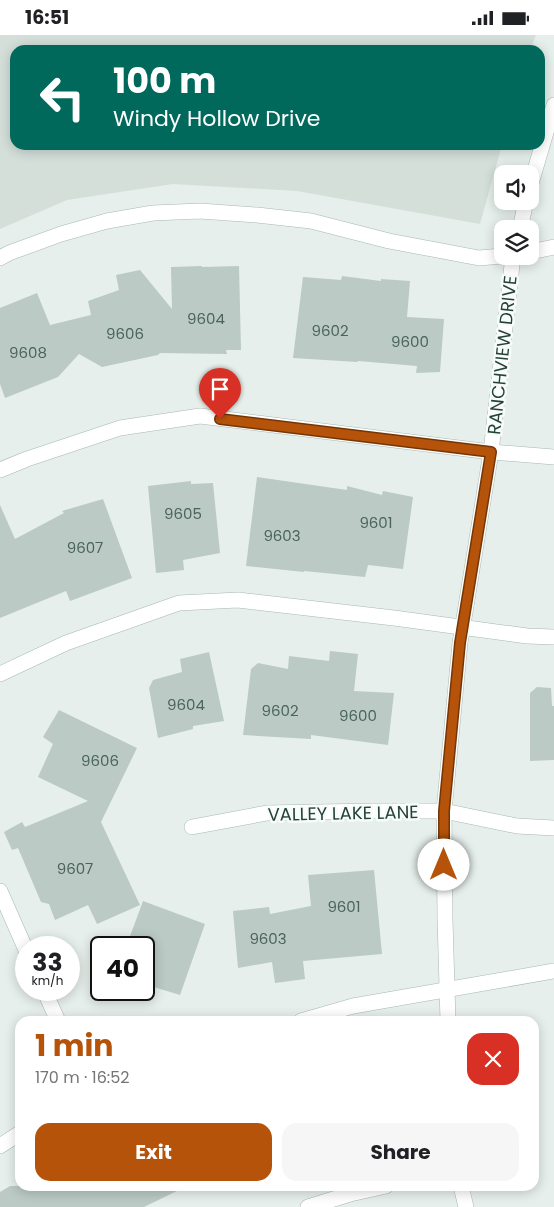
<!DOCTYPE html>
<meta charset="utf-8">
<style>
:root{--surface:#fff;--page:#f6f6f6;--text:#202124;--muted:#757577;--accent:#b45309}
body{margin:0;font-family:Poppins,sans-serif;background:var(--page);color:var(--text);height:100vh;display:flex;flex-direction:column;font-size:19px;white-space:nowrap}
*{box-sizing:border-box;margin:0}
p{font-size:16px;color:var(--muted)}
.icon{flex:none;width:28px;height:28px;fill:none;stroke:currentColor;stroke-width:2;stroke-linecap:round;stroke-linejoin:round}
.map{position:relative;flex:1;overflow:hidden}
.drawer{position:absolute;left:15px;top:981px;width:524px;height:175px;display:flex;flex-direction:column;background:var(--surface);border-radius:15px;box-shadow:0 2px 12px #0003}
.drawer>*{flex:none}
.top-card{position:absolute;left:10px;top:10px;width:535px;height:105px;border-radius:15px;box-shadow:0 2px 12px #0003;background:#00695c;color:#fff;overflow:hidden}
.tools{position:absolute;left:494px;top:130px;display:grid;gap:10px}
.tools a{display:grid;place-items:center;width:45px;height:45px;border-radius:10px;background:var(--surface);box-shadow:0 2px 12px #0003;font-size:25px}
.speed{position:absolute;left:15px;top:901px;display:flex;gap:10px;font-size:25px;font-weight:700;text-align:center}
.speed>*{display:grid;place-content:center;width:65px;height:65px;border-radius:50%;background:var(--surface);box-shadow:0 2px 12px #0003;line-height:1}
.speed small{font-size:12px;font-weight:400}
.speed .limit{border:2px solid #111;border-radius:8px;background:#fff;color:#111}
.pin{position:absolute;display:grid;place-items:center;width:42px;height:42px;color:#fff;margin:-51px -21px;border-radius:50% 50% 50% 0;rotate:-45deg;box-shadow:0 0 5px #0007}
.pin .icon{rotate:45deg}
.me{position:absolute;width:55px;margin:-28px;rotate:0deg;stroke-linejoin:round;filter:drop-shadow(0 0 4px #0008)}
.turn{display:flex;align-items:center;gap:18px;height:105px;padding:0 20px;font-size:22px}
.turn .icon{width:65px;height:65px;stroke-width:2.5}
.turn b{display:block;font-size:35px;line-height:42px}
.round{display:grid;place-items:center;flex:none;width:52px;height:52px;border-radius:15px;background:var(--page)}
.overview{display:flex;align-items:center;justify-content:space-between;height:85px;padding:0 20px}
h1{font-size:30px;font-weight:700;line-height:38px;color:var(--accent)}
.action{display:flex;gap:10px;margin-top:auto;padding:10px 20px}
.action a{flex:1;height:58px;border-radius:15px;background:var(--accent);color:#fff;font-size:20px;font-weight:700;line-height:58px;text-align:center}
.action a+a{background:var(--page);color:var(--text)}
.status{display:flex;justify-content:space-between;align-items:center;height:35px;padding:0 25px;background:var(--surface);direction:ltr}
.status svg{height:14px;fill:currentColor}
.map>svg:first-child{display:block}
</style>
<div class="status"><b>16:51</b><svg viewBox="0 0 49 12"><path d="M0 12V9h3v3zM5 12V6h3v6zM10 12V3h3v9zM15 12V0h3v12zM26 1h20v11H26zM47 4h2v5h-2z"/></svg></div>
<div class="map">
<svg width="554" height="1172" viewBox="0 0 554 1172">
<rect width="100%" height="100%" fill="#e6efeb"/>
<path fill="#d4dfda" d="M0,0h536l-6,15h-515v95h487l-22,79 -183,-33 -124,-7 -106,16 -67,29z"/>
<path fill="#bbcac4" d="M202,231v1l37,-1 2,84h-15l1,4 -67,-1 -2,2 -56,12 -23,-13 -21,23 -53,21 -5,-14v-76l37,-15 13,32 41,-10 -3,-14 31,-11 -3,-15 24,-5 32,39 -1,-42z
M342,241l39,5v-2l29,2 -3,36 37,2 -4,53 -24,1 1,-7 -59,-5 -1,1 -64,-4 10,-81 38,3z
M257,442l90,13v-4l35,9 1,-4 30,6 -10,72 -35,-4 -3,12 -61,-6v1l-58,-6z
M191,446v3l22,-1 7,70 -37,7 1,10 -28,3 -8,-87z
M103,464l29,79 -62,23 -4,-10 -66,27v-113l15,34 49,-26 -2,-2z
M330,616l28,3 -4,37 40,2 -6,52 -77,-10v4l-68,-4 8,-66 7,-6 30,6 1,-13 40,5z
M209,617l15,69 -31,5v3l-35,9 -9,-50 4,-8 29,-8 -2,-13z
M537,652l14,1 1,18h2v54l-24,1v-68z
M59,675l78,38 -36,74 39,83 -43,19 -9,-19 -33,15 -6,-16 -8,-2 -23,-54 -6,2 -8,-18 18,-10 3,5 63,-26 -50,-24 15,-33 -10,-7z
M374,835l8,84 -79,7 2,18 -30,4 -3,-21 -34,6 -5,-57 36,-4 1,7 41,-8 -3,-31z
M143,866l62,23 -25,71 -36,-11v-37h-18z
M10,1151h177l-43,21h-144v-15z"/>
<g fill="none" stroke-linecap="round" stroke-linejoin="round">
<defs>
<path id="service" d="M530,217l24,-5
M0,223l9,-5 52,-19 46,-13 46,-8 47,-2 57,4 54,6 78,20 48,9 42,8 23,-2
M0,639l66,-31 113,-40 59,-3 156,18 133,18 27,1
M0,856l26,59
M44,955l14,31
M301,986l52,-15 201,-35
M0,1111l20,-13"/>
<path id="minor" d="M0,435l27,-11 93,-31 80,-12 291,36 63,5
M192,792l75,-14 106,-2h71l73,15 37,2
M308,1172l42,-13 36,-8"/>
<path id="tertiary" d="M530,152l24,-82
M520,194l6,-28
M448,986l-3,-102 -1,-108 16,-168 31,-191 22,-196
M461,1151l5,21"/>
</defs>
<use href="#service" stroke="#a8b8b2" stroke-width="16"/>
<use href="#minor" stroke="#a8b8b2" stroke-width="16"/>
<use href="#tertiary" stroke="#a8b8b2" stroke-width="16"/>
<use href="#service" stroke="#fff" stroke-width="15"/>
<use href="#minor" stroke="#fff" stroke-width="15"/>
<use href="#tertiary" stroke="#fff" stroke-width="15"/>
</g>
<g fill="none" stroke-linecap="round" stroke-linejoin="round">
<defs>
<path id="route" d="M220,384l271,33 -31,191 -16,168v54"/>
</defs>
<use href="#route" stroke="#753606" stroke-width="12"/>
<use href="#route" stroke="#b45309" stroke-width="9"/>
</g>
<g text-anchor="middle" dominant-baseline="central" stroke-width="5" stroke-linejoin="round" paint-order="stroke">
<g font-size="15" fill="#4a645c">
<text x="206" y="283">9604</text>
<text x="330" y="295">9602</text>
<text x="125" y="298">9606</text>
<text x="410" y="306">9600</text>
<text x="28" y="317">9608</text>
<text x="183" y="478">9605</text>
<text x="376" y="487">9601</text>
<text x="282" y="500">9603</text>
<text x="85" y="512">9607</text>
<text x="186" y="669">9604</text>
<text x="280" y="675">9602</text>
<text x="358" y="680">9600</text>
<text x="100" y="725">9606</text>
<text x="75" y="833">9607</text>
<text x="344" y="871">9601</text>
<text x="268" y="903">9603</text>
</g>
<g font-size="18" fill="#24423a" stroke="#f7fbf9">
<text transform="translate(502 320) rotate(-84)">RANCHVIEW DRIVE</text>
<text transform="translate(343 778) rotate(-1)">VALLEY LAKE LANE</text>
</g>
</g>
</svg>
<div class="tools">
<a><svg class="icon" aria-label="sound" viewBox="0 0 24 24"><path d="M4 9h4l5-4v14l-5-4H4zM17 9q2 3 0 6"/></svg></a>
<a><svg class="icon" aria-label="layers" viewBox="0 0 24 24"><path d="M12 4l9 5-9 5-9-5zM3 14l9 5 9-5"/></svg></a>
</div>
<div class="speed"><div>33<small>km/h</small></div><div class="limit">40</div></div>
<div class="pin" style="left:220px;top:384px;background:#d93025"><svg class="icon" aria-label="arrive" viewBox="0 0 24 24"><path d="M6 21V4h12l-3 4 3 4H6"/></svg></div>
<svg class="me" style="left:444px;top:830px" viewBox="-20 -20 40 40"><circle r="19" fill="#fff"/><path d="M0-13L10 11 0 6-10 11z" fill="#b45309"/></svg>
<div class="top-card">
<div class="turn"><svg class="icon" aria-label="left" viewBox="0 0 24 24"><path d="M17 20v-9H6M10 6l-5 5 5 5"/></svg><div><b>100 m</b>Windy Hollow Drive</div></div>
</div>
<section class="drawer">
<div class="overview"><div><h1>1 min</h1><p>170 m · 16:52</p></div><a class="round" style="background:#d93025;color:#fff"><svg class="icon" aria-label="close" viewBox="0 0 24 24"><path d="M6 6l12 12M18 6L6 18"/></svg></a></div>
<div class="action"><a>Exit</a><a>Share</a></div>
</section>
</div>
